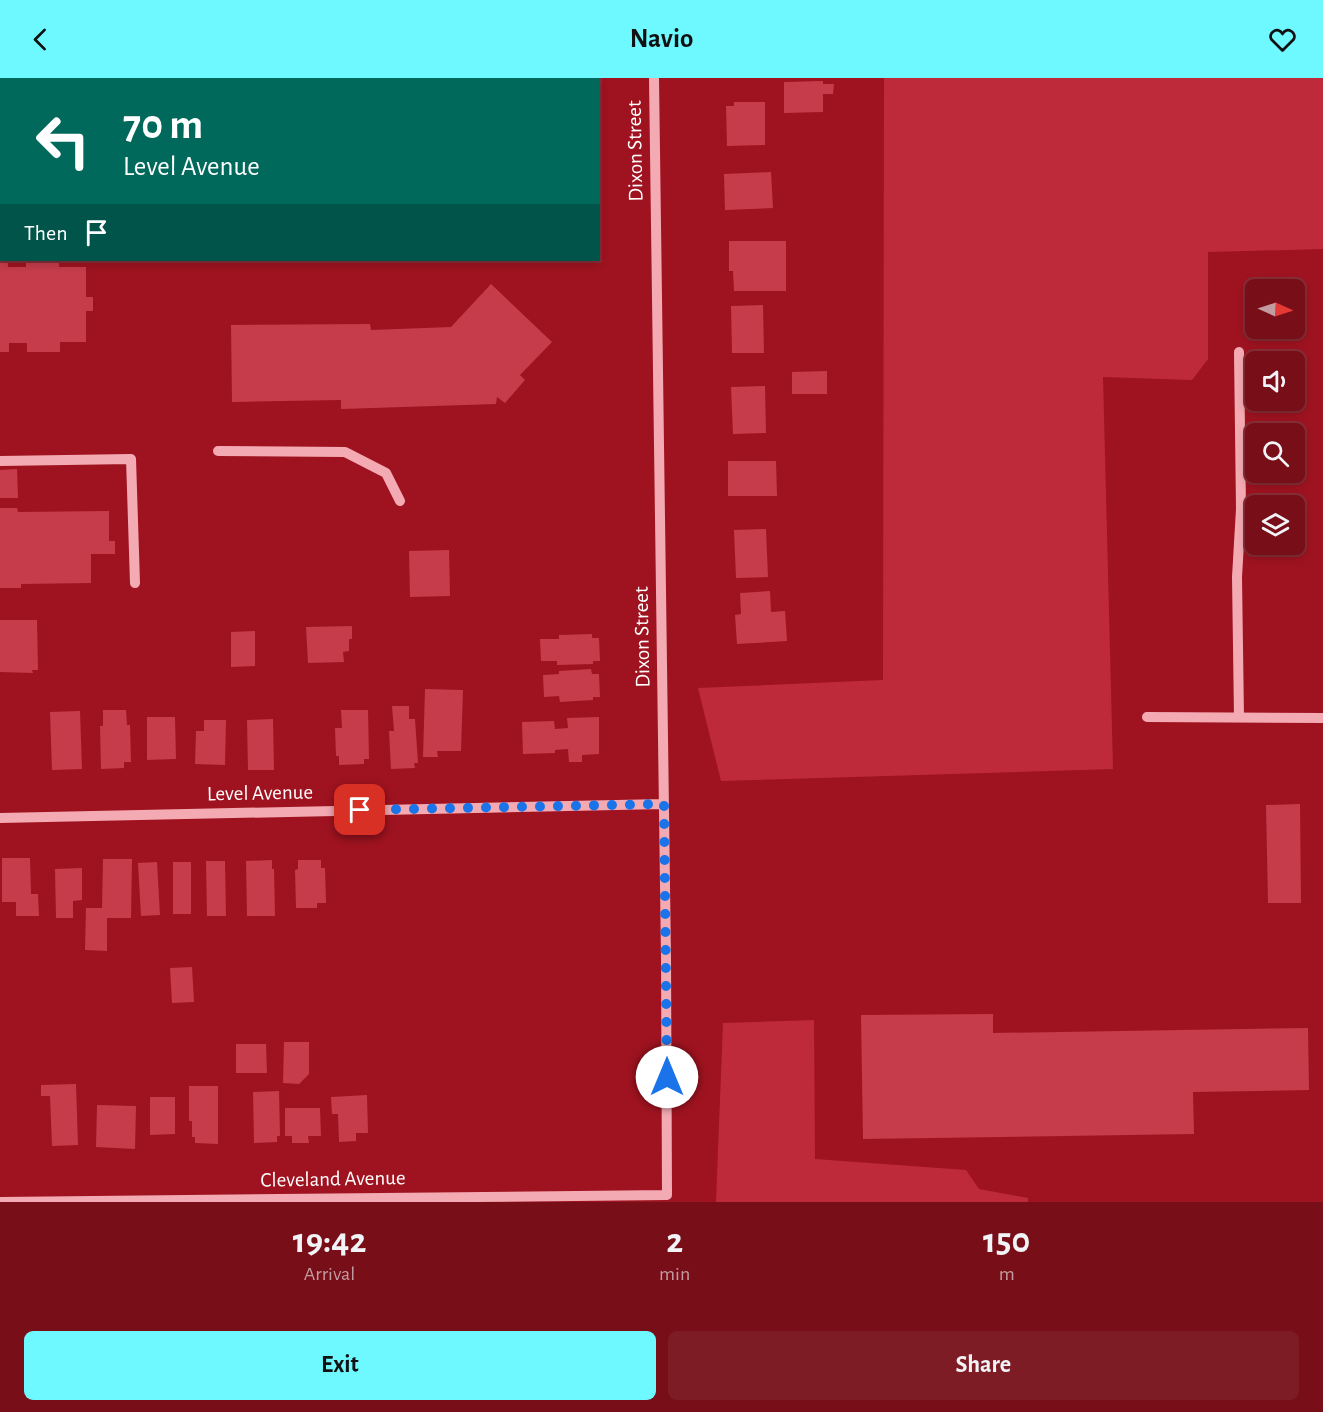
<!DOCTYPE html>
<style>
:root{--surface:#770e18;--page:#7e1c25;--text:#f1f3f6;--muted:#c39ca2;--line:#882e37;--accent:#6ef8ff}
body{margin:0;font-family:"Alegreya Sans",sans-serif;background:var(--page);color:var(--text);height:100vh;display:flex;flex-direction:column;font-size:22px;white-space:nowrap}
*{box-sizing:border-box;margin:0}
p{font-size:20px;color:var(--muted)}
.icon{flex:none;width:33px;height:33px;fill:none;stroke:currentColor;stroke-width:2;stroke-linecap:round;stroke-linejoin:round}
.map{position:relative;height:1124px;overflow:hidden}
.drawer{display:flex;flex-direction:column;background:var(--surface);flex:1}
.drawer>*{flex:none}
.top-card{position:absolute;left:0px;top:0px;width:600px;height:183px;box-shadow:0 3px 9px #0003,0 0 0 2px var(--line);background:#00695c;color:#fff;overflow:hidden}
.needle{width:39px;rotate:93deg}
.buttons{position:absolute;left:1245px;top:201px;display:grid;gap:12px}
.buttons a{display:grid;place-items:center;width:60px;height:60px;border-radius:9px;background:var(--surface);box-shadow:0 3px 9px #0003,0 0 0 2px var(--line);font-size:30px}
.pin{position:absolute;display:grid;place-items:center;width:51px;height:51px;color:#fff;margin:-26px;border-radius:12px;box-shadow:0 3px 9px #0006}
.me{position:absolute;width:66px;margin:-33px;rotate:0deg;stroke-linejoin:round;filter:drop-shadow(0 0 4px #0008)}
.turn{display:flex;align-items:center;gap:21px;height:126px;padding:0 24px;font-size:27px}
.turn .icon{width:78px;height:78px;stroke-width:2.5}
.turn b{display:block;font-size:42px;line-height:51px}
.then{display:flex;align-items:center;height:57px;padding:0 24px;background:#0003;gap:12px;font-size:22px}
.eta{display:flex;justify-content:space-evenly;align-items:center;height:102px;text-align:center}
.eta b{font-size:36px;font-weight:700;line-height:42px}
.button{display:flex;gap:12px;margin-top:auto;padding:12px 24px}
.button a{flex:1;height:69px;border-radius:9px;background:var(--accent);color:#111;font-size:24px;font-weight:700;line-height:69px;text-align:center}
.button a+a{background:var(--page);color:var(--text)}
header{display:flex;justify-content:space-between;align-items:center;height:78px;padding:0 24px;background:var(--accent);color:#111;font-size:27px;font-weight:700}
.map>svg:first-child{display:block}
</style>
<header><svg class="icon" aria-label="back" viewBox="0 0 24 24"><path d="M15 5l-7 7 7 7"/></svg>Navio<svg class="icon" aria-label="heart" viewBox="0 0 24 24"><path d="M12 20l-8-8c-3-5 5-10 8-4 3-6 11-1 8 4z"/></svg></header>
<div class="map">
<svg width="1323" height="1124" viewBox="0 0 1323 1124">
<rect width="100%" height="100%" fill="#9f1320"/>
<path fill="#bf2a3a" d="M884,0h439v171l-115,3v107l-16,21 -89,-3 10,392 -392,12 -23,-93 185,-8z
M814,942l1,139 151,11 13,19 49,9v4h-312l7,-179z"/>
<path fill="#c63c4b" d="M823,3v3h11l-1,10h-10v18l-39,1v-31z
M734,24h31v43l-38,1 -1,-40h8z
M771,94l2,36 -48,2 -1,-36z
M729,163h57v50h-52l-1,-20h-4z
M0,182h8v7h18v-7h33v7h27v30h7v14h-7v31h-26v10h-33v-9h-18v9h-9z
M491,206l61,58 -32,33 5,5 -20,23 -8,-6 -1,7 -155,5v-9l-109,2 -1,-77 139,-1 1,6 80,-3z
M763,227l1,48h-32l-1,-47z
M827,293v23h-35v-22z
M765,308l1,47 -33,1 -2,-47z
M728,383h48l1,35h-49z
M17,391l1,29h-18v-28z
M0,430h17l1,4 91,-1v30h6v13h-24v29l-70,1v4h-21z
M766,451l2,48 -32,1 -2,-48z
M449,472l1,46 -40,1 -1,-46z
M770,513l1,21 14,-1 2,30 -50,3 -2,-29 6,-1 -1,-21z
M0,542h37l1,50h-6l1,3 -33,-1z
M352,548v13h-3v12l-6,1 1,10 -36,1 -2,-36z
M255,553v35l-24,1v-35z
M592,556v4h7l1,23h-7v3l-36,1v-4h-16l-1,-22h19v-4z
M591,591l1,5h7l1,23h-7v3l-33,2 -1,-6 -15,1 -1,-22 16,-1v-3z
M425,611l38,1 -2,61h-24l1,6h-15z
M392,628h17v13h6l3,44h-4l1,5 -24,1 -2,-38h5z
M103,632h23l1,15h3l1,37h-7v6l-23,1 -1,-43h3z
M341,632h27l1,49h-5v5l-25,1v-9h-3l-1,-28h7z
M80,633l2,58 -30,1 -2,-58z
M147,639h28l1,42 -29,1z
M599,639v37l-17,1v7h-13l-1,-13 -13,1v3l-32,1 -1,-32 32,-1 1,8 13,-1 -1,-10z
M273,641l1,51h-26l-1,-50z
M204,642h22l-1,45 -30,-1 1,-33h8z
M1300,726l1,99h-33l-2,-98z
M2,780h28l1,36h7l1,22h-23v-14h-14z
M103,781h29l-1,59h-24v33l-22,-1 1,-42h16z
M272,782v9h2l1,47h-28l-1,-55z
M298,782h23v8h4l1,35h-9v5h-21l-1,-38 3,-1z
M206,783h19l1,55h-19z
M157,784l3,53 -19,1 -3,-53z
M173,784h18v52h-18z
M82,790v32l-9,1v17h-17l-1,-49z
M192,889l2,35 -22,1 -2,-35z
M993,936v19l315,-5 1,62 -116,2 1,42 -331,5 -2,-124z
M284,964h25v32l-10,10 -16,-1z
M236,966h30l1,29h-31z
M76,1006l2,61 -26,1 -2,-50h-9v-11z
M189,1008h29v58l-23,-1v-6h-3v-16h-3z
M279,1013l1,45h-3v6l-23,1 -1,-51z
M367,1017l1,38h-12v8l-17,1 -1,-28h-6l-1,-17z
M150,1019h25v37l-25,1z
M97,1027l39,1 -1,43 -39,-2z
M285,1030h35l1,28h-13l1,7h-17v-7h-7z"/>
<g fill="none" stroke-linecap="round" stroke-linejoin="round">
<path stroke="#f4aab3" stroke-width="10" d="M1239,274l2,157 -4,68 2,140
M218,373l127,1 41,21 14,28
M0,383l131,-2 4,124
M1147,639l176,1
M0,740l664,-14
M0,1124l667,-7 -1,-237 -12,-880"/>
</g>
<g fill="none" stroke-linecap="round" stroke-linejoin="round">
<path stroke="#1a73e8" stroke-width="10" stroke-dasharray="0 18" d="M360,732l304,-6 3,273"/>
</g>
<g text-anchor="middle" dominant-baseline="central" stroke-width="6" stroke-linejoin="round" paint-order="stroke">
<g font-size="21" fill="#fff" stroke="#9f1320">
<text transform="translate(635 73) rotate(-91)">Dixon Street</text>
<text transform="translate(642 559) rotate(-91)">Dixon Street</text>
<text transform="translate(260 715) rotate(-1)">Level Avenue</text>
<text transform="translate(333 1101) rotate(-1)">Cleveland Avenue</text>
</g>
</g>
</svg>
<div class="buttons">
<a><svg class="needle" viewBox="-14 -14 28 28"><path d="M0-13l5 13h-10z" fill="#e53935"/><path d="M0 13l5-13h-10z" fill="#c39ca2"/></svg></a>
<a><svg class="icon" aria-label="sound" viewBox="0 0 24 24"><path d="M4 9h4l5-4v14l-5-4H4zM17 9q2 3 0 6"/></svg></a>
<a><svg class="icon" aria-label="search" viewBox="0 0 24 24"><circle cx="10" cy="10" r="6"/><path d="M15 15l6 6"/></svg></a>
<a><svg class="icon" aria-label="layers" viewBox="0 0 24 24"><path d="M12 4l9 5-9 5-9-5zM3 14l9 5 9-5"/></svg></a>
</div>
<div class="pin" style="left:360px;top:732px;background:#d93025"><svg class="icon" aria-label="arrive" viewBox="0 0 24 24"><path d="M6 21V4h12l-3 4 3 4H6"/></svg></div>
<svg class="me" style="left:667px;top:999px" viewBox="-20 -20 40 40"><circle r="19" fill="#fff"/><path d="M0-13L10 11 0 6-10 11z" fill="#1a73e8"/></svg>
<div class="top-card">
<div class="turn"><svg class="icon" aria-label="left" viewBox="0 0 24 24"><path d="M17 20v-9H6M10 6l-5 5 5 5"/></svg><div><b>70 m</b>Level Avenue</div></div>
<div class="then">Then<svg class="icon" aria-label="arrive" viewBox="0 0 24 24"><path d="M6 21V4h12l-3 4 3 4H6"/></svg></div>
</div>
</div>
<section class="drawer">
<div class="eta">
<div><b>19:42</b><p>Arrival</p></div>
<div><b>2</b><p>min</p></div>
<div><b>150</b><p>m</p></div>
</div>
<div class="button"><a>Exit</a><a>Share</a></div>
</section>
